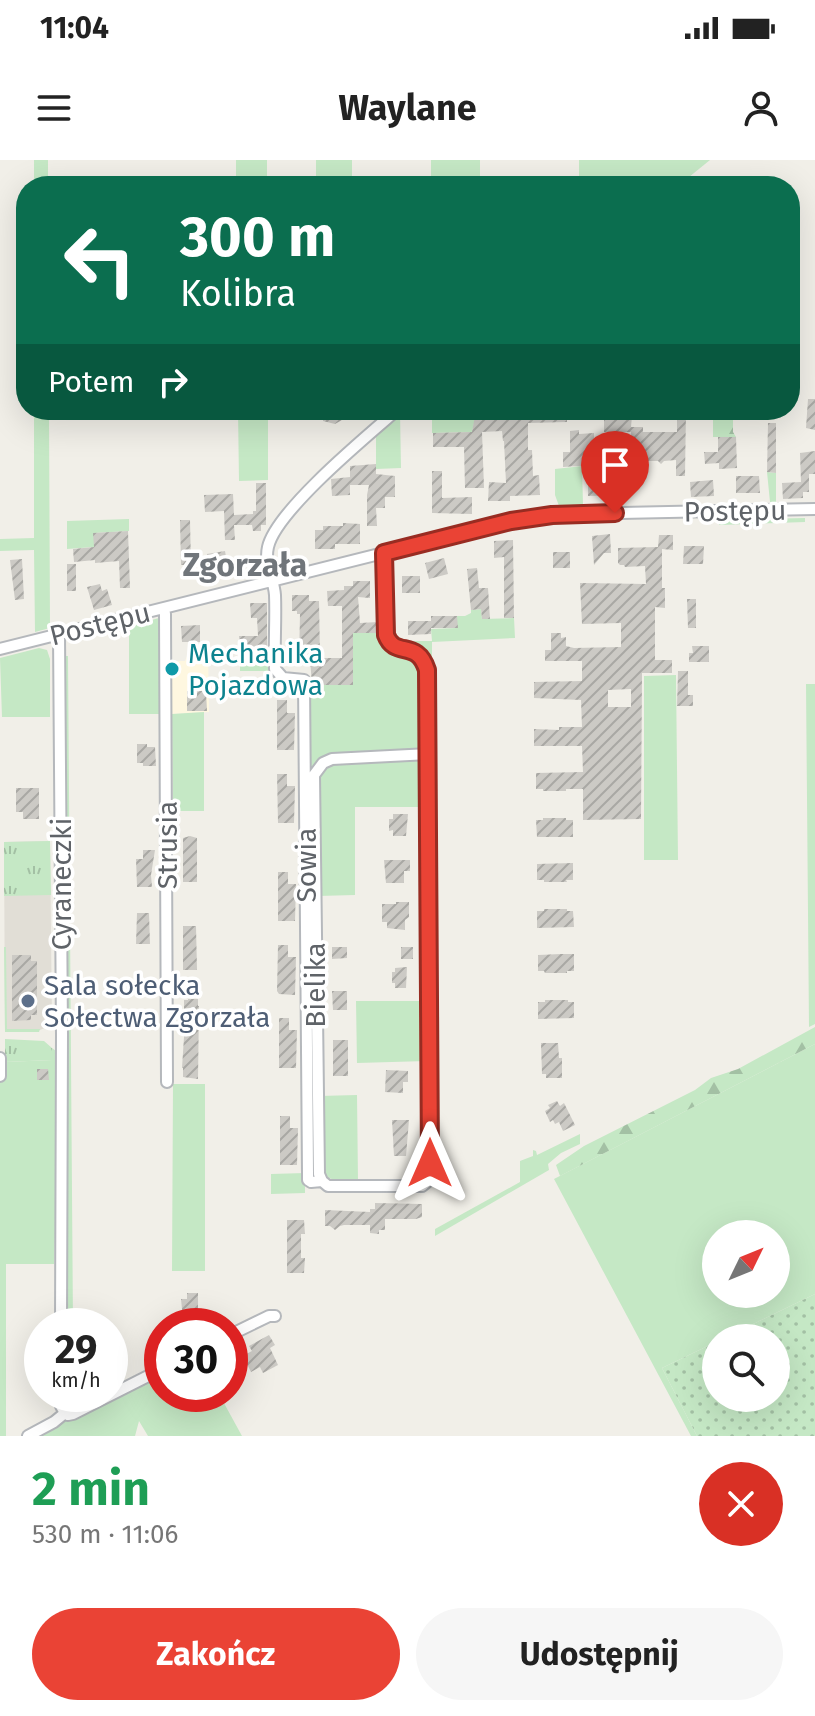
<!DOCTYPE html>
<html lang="pl">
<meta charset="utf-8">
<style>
:root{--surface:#fff;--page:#f6f6f6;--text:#222;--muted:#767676;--accent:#ea4335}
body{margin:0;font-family:"Fira Sans",sans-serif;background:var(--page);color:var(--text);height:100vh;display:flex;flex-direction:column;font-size:30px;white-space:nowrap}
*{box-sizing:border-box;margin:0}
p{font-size:26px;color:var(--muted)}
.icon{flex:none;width:44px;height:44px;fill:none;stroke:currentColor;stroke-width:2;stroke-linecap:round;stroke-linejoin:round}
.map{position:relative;height:1276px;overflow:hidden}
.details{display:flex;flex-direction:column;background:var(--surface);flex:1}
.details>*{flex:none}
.banner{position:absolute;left:16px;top:16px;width:784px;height:244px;border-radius:32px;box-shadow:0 8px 32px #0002;background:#0b6e4f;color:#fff;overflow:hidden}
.needle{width:52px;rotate:47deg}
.fabs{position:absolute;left:702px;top:1060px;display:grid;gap:16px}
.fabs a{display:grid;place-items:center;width:88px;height:88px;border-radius:50%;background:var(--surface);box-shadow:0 8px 32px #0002;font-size:40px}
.speed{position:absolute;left:24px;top:1148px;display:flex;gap:16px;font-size:40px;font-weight:700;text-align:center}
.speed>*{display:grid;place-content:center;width:104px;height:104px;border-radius:50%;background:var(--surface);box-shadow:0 8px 32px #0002;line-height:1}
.speed small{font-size:20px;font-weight:400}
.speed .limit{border:12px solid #d22;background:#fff;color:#111}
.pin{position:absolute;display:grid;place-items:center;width:68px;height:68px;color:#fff;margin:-82px -34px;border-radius:50% 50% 50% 0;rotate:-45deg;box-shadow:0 0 8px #0007}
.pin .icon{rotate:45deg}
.me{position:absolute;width:88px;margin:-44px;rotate:0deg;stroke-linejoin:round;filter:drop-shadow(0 0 6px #0008)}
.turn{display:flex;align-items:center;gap:28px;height:168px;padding:0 32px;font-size:36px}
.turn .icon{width:104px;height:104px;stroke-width:2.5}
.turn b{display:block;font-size:56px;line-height:68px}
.then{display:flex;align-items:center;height:76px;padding:0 32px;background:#0003;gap:16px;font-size:30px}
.round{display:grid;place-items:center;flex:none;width:84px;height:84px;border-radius:42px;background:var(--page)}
.headline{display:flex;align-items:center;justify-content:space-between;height:136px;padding:0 32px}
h1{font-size:48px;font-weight:700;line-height:60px;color:#1e9e55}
.cta{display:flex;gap:16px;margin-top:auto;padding:16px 32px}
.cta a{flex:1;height:92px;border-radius:48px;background:var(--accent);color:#fff;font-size:32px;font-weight:700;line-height:92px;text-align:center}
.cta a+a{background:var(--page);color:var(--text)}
.status{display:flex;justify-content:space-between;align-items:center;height:56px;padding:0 40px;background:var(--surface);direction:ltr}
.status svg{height:22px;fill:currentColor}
header{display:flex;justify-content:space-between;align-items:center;height:104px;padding:0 32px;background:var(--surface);font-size:36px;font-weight:700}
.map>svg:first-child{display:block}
</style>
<div class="status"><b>11:04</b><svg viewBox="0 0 49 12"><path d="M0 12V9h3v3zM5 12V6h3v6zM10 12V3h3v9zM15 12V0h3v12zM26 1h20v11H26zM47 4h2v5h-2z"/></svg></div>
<header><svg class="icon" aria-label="menu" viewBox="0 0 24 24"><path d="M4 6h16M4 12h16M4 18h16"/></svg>Waylane<svg class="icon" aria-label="person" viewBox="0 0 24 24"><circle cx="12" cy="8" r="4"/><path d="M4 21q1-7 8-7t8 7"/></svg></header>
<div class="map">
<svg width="815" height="1276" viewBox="0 0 815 1276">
<defs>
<pattern id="forest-firs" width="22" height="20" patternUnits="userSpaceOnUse" patternTransform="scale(2)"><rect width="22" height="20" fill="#c5e8c5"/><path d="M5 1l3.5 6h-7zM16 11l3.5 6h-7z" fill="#a3c0a4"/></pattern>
<pattern id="park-tufts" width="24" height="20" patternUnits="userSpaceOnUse" patternTransform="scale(2)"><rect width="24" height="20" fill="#c5e8c5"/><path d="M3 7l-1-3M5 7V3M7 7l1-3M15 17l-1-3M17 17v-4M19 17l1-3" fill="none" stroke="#a3c0a4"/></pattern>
<pattern id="garden-dots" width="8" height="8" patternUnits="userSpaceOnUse" patternTransform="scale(2)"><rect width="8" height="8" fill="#c5e8c5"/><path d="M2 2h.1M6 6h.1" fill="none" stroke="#a3c0a4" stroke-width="1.8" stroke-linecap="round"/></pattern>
<pattern id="building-hatch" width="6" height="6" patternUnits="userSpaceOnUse" patternTransform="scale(2)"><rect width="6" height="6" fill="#cccac5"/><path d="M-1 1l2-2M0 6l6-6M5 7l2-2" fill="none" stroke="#a9a8a4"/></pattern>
</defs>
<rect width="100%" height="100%" fill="#f1efe8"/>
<path fill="#fef7e0" d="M208,490l1,62 -37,2v-53h13l4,-10z"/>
<path fill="#e1ded6" d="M50,681l2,181 -5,5 -7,3 -35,1 -1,-189z"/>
<path fill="#c5e8c5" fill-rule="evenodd" d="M34,0h14v26h-14z
M236,0h31v26h-31z
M316,0h36v26h-36z
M431,0h49v18h-49z
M579,0h131l-32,26h-99z
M34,250h15l1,218 -15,4 -1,-82 -34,1v-12l34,-1z
M238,250h30v70l-29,1z
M432,250h45l-5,22 -40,1z
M400,252l1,56 -25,1v-37z
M582,306l1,39 -24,1 -4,-11v-26z
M767,312l9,1v29h-6z
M805,358v4l-86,3v-5z
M129,359v12l-35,2v14l-27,2v-28z
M377,404l3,2c0,22 -6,69 9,85 8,1 19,0 26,5 15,11 9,66 9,84l-4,8 -4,3 -96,9 -9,10v-85l42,-1v-51l24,-1z
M481,449l1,10 32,-1 1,20 -83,4v24c-10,-21 -14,-19 -35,-25h35l-1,-12 26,-1v-12h8l6,-3v-3z
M159,458l2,8v88h-32v-88z
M268,486v25h-28v-24z
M39,488l8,2 3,9v58h-48l-2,-59z
M64,496h4l5,670h-6z
M676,515l2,185h-34v-184z
M806,524h9v340l-6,3z
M204,552v99h-31l-1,-97z
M420,599l3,1 2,47h-70v88l-37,1v-120l5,-7 7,-5z
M4,787h2l1,82h33l-1,3h-34z
M356,841h63l7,2 1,58 -70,2z
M815,884v250l-91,44h-8v4l-54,26 35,68h-6l-137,-257zM716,1074h60v60h-60z
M52,888l4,3 1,126 -3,87h-48v172h-6v-358h5v-16l47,-2z
M173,924h32v187h-33z
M357,935l1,86c-15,0 -27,2 -37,-10l-2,-75z
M580,974v10l-19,9 -13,11 1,6 -114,66v-7l85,-47v-21l13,-5v-6l3,1 1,4z
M305,1013v20l-34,1v-20z
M162,1214v20h57l23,42h-94l-9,-15 -4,15h-100z"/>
<path fill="url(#forest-firs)" d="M713,250h20v22l3,5h-23z
M815,867v17l-255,132 -4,-11 28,-19 111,-56 16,-12 27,-9z"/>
<path fill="url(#park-tufts)" d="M50,681l1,54 -47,1v-54z
M5,879l39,2 8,7v12l-47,2z"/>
<path fill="url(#garden-dots)" d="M815,1134v142h-118l-35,-68 54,-26v56h60v-60h-52z"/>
<path fill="url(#building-hatch)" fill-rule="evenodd" d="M808,239h7v31l-9,-2z
M323,250h25v10h-6l-7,4 -12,-3z
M476,250h91v12l-39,1v27h4l1,26 6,-1 1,20 -30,1v5h-22l1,-19 17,1 -2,-42h-1l-1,-10 -20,1 2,56h-19l-1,-41h-31v-14l39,-1z
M677,250h9l-1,66h-9v-16l-12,1 -3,3 -3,-3h-15l1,18h-11l-2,-47h-27v-16h28l-1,11h12v5h34z
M768,263h8v50l-9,-1z
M579,270v4l15,-1v32l-31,2v-15h7v-21z
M718,277h18l1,31 -18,1v-6l-14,1 -1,-12h14z
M815,291v23h-6v18h-6v6l-20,1 -1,-16 19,-1 -1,-29z
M376,304v10l19,2v21h-10v11h-9l1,18h-10v-31l2,-10h-19v10l-18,1 -1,-17 19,-2v-11z
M432,311h10v27l30,-1v17l-40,-1z
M588,316l38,3v16l-38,1z
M736,316h23l1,17h-24z
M713,320l1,16 -23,1 -1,-15z
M256,323h10v42h-5v6h-8l-1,-6h-18l1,15h-10l-1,-29 -19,1 -1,-17 29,-1 1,21 19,-1v-3h3z
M180,360h10l1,45h-10z
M343,363l17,1v20h-25v5h-20v-19h8v-4h20z
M128,371l2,57h-10l-1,-27 -24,2v-3l-21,2 -1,-13 21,-2 -1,-14z
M610,374l1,19h-7l-10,12 -2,-29z
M659,375h14v15l-11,-1v39h3v20l-10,-1v53h17v13h-30l-1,146 -58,1v-31h-17v2h-23v-2h-7v-16l47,-1 -1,-26h-48v-17l25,1v-3h23l-1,-27 -47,-2v-16l48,-1v-20h-37v-11h6v-17h10v5l5,-1v9l8,2 47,-1v-24l-39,1 -2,-41 66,1 -1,-18 -20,1 -1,-2h-4l-2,-2v-15l40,-1zM631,529v18h-23v-17z
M513,380l1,78h-10v-61l-10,1v-17z
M684,386h20l-1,18h-20z
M225,391l3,17 -18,3 -3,-17z
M553,392h17v16h-17z
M444,398l4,16 -19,5 -4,-16z
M22,399l2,40 -9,1 -5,-40z
M67,404h9v27h-9z
M477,408l2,20h9l2,31h-8l-1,-10 -10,1 -4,-41z
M402,416h18v17h-18z
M353,421h17v17l-12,-1 2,26 18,-1v11h-25v52h-41l-2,-26h-11l1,-45h-3v-3h-5v-16h17v6h10l1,57h22v-52h-14l-1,-15 17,-1v-4h9z
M100,424l2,7 5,-2 5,16 -18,5 -7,-23z
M687,439h9v29h-8z
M250,443h17v43l-27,1 -1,-11h19l-1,-18h-6z
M431,456h26l1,12h-27v6l-23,1v-14h23z
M200,465v17h-18l-1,-16z
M692,486h17v16h-20v-9h4z
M678,511h10v24h5v11h-16z
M187,531h19l1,20h-20z
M277,540h10v13h8l-1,37h-17z
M137,584h10v3h8l1,19h-13v-3h-6z
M277,614h10v12h8l-1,37h-16z
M16,628h23v31h-16v-7h-7z
M393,654h15l-2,22h-13v-6l-4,1v-12h4z
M543,658h23v2h7v17h-36l-1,-17h7z
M190,676l7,2v44h-14v-44z
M143,690h12l-4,25 1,12h-15l-1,-28h7z
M384,700h26v11h-6v12h-18z
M573,703v17h-7l1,2h-23v-2h-7v-16z
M278,712h10v12h8l-1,37h-17z
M396,742h13v15l-4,3v10l-18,-2v-6h-5v-18h14z
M544,749h23v2h6l1,16 -37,1v-17h7z
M137,753h12l1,31h-14z
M183,766h13l1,44h-14z
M278,785h10v12h8l-1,38 -16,-1 -2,-3z
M332,787h15v11l-15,1z
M401,787h12v12h-12z
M561,794h13v17h-7v2h-22l-1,-2h-6v-16z
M12,795h19v6h6v54h-6v5l-19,1z
M407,807l-1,21h-11v-5h-3v-11h3v-4z
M332,831h15v19h-14z
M188,839h10v7h1l-1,73 -15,-2v-9h-1l2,-31 -2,-27h2v-10h4z
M545,840h23v2h6v16l-36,1v-17h7z
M279,858h10v12h8l-1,38h-17z
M333,880h15v36h-15z
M541,883h17l1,15h3v20h-16v-4h-4z
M37,909h11l1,11h-12z
M386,910l22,1v11h-5v11l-18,-1z
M557,941l3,5 4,-3 11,22 -12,6 -4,-9 -4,2 -2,-4 -3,2 -5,-11 5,-3 -2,-3z
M280,956h10v12h8l-1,37h-17z
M392,960h17l-3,36h-12z
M375,1043l47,1v13l-6,2h-31v11h-6v4l-9,-1v-8h-26l-4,1 -5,4 -5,-4h-5v-16l45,2v-3h5z
M287,1060h17l1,14h-4v24h4l-1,15h-17z
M187,1133h11v26h-15l-2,-20h6z
M269,1175l6,10 -5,3 8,17 -15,8 -3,-6 -9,5 -8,-16 9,-5 -3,-5z"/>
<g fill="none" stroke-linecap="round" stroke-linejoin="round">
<defs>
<path id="street" d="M384,393l3,85 6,9 23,5 9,10 2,8 3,504 -3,8 -5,4h-94l-6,-5 -3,-7 -5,-399 9,-12 9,-4 97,-5
M164,448l1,6 2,468
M59,474l3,400 -1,292
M0,489l511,-128 62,-7 242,-5
M0,898v18
M322,1021l-11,1 -3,-2v-6l-4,-494 -21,-2 -8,-9c-1,-25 1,-49 0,-74 -1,-16 -11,-31 -7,-48 8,-36 99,-111 129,-137
M230,1175l39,-19h6
M61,1234v12l4,7
M28,1276l26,-14 11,-9 3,2 5,-1 89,-45"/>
</defs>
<use href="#street" stroke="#b5b8bc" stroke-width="14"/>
<use href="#street" stroke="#fff" stroke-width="10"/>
</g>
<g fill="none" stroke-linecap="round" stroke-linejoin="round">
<defs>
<path id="route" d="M430,1003l-3,-493c-10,-32 -32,-11 -41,-35l-2,-82 127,-32 41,-6 63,-2"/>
</defs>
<use href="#route" stroke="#982c22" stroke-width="20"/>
<use href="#route" stroke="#ea4335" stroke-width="14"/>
</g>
<circle fill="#0f9aa8" stroke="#fff" stroke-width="3" cx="172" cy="509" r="8"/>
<circle fill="#5c6f8a" stroke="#fff" stroke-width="3" cx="28" cy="841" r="8"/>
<g text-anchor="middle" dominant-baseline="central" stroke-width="7" stroke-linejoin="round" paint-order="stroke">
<g font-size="28" fill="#5f6368" stroke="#fff">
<text transform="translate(735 351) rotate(-1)">Postępu</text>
<text transform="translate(100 464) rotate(-14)">Postępu</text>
<text transform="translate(167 685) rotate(-90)">Strusia</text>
<text transform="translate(306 705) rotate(-90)">Sowia</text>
<text transform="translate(61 724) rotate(-90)">Cyraneczki</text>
<text transform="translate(315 825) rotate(-90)">Bielika</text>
</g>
<g font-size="28" fill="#0d838f" stroke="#fff" text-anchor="start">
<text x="188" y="493">Mechanika<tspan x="188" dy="32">Pojazdowa</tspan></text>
</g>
<g font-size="28" fill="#4e5e75" stroke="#fff" text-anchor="start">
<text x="44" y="825">Sala sołecka<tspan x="44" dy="32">Sołectwa Zgorzała</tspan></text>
</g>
<g font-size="32" font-weight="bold" fill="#70757a" stroke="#fff">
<text x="245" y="405">Zgorzała</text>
</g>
</g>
</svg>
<div class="fabs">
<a><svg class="needle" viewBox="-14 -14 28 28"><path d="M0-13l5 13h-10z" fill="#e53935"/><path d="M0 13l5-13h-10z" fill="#767676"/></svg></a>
<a><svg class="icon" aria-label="search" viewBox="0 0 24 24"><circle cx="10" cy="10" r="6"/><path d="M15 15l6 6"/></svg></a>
</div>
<div class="speed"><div>29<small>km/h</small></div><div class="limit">30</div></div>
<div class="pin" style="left:615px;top:353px;background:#d93025"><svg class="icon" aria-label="arrive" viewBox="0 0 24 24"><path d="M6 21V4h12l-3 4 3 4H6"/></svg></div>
<svg class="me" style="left:430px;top:1003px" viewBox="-20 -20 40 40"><path d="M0-17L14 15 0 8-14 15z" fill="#ea4335" stroke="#fff" stroke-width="4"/></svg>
<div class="banner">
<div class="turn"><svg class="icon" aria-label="left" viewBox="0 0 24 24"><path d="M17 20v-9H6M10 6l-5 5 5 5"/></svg><div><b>300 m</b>Kolibra</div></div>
<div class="then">Potem<svg class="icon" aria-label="right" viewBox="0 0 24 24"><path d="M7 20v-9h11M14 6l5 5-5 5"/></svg></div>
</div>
</div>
<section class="details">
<div class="headline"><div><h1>2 min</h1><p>530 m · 11:06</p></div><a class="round" style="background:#d93025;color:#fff"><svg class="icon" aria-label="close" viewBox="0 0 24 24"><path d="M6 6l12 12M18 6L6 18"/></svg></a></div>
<div class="cta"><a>Zakończ</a><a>Udostępnij</a></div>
</section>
